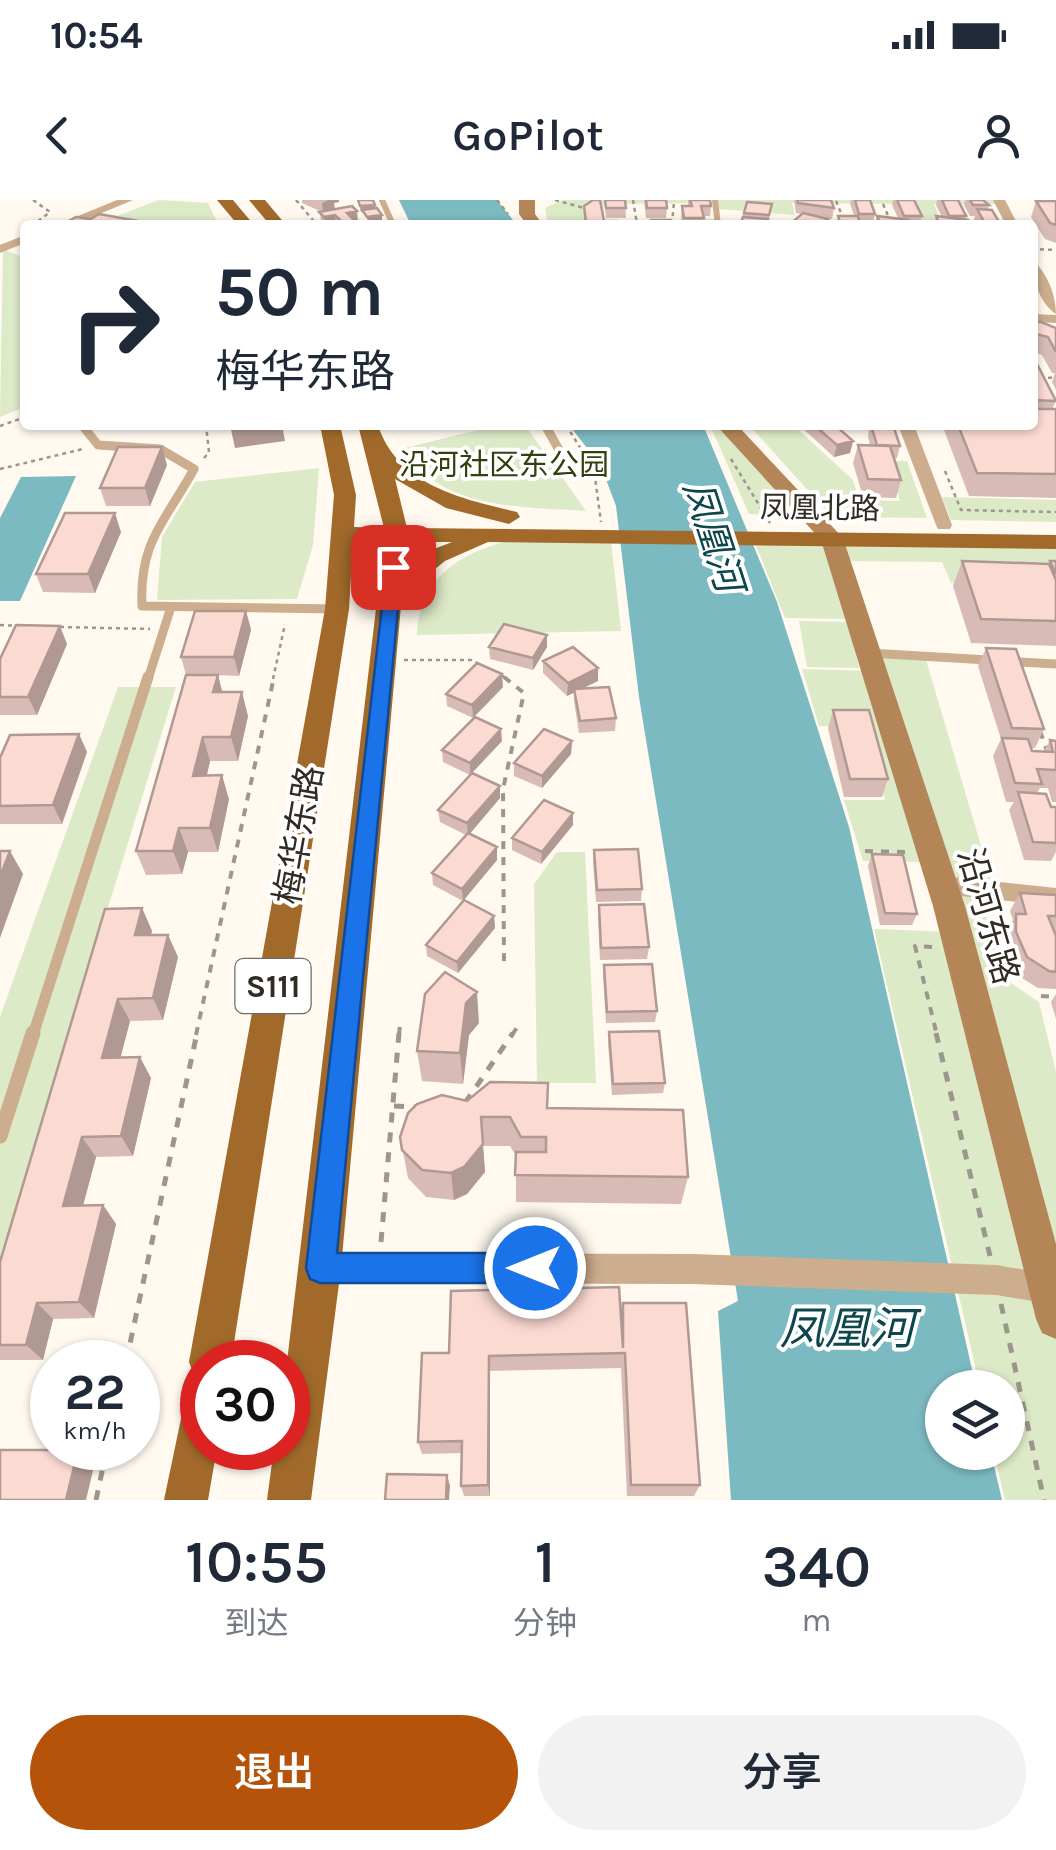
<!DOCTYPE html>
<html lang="zh">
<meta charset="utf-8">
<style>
:root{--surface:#fff;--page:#f2f2f3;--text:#1f2937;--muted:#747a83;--accent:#b45309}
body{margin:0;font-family:Karla,"Noto Sans SC",sans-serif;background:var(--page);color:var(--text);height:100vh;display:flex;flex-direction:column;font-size:38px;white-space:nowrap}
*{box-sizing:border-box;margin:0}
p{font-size:32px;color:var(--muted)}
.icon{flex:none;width:55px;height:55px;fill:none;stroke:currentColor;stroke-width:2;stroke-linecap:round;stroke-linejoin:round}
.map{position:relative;height:1300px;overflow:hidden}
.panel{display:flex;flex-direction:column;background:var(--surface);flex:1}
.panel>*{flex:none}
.top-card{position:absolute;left:20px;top:20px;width:1018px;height:210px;border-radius:10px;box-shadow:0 2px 8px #0004;background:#fff;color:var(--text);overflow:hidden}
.buttons{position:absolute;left:925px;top:1170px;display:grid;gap:20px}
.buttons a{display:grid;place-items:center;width:100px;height:100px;border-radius:50%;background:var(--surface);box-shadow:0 2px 8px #0004;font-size:50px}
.speed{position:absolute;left:30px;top:1140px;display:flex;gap:20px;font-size:50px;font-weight:700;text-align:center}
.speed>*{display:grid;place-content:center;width:130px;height:130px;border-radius:50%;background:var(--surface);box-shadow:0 2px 8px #0004;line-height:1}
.speed small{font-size:25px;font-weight:400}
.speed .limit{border:15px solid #d22;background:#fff;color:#111}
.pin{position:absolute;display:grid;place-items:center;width:85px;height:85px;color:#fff;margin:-42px;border-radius:20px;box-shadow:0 5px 15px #0006}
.me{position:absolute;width:110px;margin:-55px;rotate:270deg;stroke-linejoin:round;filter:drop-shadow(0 0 8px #0008)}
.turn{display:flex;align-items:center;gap:35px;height:210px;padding:0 30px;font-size:45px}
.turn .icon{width:130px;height:130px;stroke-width:2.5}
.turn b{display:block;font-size:70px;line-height:85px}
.eta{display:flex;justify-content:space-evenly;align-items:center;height:170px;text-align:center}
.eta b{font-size:60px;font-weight:600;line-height:70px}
.button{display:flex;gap:20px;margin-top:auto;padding:20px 30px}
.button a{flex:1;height:115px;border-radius:60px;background:var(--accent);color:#fff;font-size:40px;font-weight:600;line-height:115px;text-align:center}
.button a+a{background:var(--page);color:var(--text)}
.status{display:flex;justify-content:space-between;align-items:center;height:70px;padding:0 50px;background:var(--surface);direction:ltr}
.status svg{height:28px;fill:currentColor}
header{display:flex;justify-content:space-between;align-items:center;height:130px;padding:0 30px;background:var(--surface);font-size:45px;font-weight:600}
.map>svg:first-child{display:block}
</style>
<div class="status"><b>10:54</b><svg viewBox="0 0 49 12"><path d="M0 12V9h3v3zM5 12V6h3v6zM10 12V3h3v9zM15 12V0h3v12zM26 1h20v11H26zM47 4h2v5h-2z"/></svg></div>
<header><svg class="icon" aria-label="back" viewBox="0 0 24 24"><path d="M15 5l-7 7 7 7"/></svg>GoPilot<svg class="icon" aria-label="person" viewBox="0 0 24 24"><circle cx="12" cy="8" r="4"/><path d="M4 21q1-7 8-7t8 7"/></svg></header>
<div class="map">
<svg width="1056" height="1300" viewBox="0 0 1056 1300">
<rect width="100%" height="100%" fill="#fff9ef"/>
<path fill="#ddeac8" d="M159,0l49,3 10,21 -88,1 -18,-7z
M563,0h145v3l-105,1 1,11h-13l-9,10h-34l-3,-17z
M717,0h280l2,4h-65l9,21h-23l-10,-21 -118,-1 3,12 -77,-6z
M3,49l22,9v149l-25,10z
M498,225h27l61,86c-59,-4 -151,-1 -181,-63z
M710,225h21l83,91 -65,-2z
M749,225h44l60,55 6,20 41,1 -11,-40h18l20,57 -95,-1z
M319,268l-6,77 -16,54 -140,1 5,-63 33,-55z
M942,297l114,3v22l-105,-2z
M753,338l77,2 23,79 -68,-1z
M509,340l102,1 10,90 -204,4c3,-58 41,-80 92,-95z
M839,340l217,4v28h-21l5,14 -89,-3 -9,-21 -98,-1z
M799,421l49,1 11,46 -52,-1z
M874,456l52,4 67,226 -44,-5z
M802,469l68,2 57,191 -64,-1 -19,-61h41l-20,-74h-46z
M118,487h58l-176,571v-241z
M557,652h28l11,231h-59l-3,-199z
M951,691l27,3 33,89 28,19 17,70v209z
M874,729l79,3 103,402v166h-51l-11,-47 14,-1v-64l-28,-1z"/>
<path fill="#7cbac1" d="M399,0h98l20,25h-106z
M569,225h134l74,177 72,225 127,560 -34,1v64l49,1 11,47h-271l-13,-189 20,-10 -99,-604 -23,-191 -15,-40z
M76,276l-56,125h-20v-83l21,-41z"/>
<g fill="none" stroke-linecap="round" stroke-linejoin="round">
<path stroke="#9c978d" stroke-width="2.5" stroke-dasharray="4 4" stroke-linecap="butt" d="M33,0l17,12 -17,13
M296,0l21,25
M497,0l11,14
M555,0l29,8
M633,0l4,24
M836,1l10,24
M883,4l9,21
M961,6l10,19
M614,24h40
M672,24l2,-22
M788,25l6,-5
M1032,49l24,1
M1032,177l24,1
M566,225l28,45 7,52
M0,226l25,-9
M204,258l5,-6 -3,-27
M731,259l39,64
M0,269l83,-20
M945,271l16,39 95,2
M0,425l20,1
M60,427l90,2
M404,460h67l12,6
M501,475l6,4
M273,479l12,-55"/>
<path stroke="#9c978d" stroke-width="4" stroke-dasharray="8 8" stroke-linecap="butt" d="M504,477l20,16 -21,96 1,178
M1040,531l7,20h9
M865,651l40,1
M932,747l-17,-1 22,89
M1041,796l15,1
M196,835l78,-358
M399,835l1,-10
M512,835l6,-9"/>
<path stroke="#9c978d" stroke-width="5" stroke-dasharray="10 10" stroke-linecap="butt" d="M936,833l54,223
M465,903l48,-70
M394,906l25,1
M381,1042l18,-209
M1001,1104l43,196
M126,1162l71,-329
M96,1300l11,-52"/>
<path stroke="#ccad8e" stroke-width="6" d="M382,0l11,25
M715,0l3,25"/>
<path stroke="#ccad8e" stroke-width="9" d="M82,225l16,20 62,4 34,20c-29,53 -55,72 -52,137l195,3
M545,225l22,39
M869,453l187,11
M148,479l23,-72"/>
<path stroke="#ccad8e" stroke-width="11" d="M33,835l115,-358"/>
<path stroke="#ccad8e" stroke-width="15" d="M0,936l33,-103"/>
<path fill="#ccad8e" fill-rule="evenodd" d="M117,0h16l-60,25h-17z
M993,0h12l13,25h-12z
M25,35v8l-25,10v-8z
M1032,60c15,12 24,35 24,54 -16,-10 -24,-35 -24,-54z
M1032,114l24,1v8l-24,-1z
M898,225h16l38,100 -2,4h-12l-2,-4z
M942,676l114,12v18l-114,-12 -8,-3 -4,-6 4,-6z
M321,1053l371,1 304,11 60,10v30l-60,-10 -304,-11 -371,-1 -10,-5 -5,-10 5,-10z"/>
<path fill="#b48657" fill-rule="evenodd" d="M519,0h16v14l8,11h-16l-8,-11z
M716,225h21l106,113 122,368 91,338v95l-14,-6 -6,-14 -103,-413 -112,-366z"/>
<path fill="#a16a2a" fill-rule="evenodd" d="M217,0h16l21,25h-16z
M249,0h16l21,25h-16z
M320,225h20l16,70 -2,32 30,1 -26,-103h20c19,60 84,74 139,87l3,5 -11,7 -63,-16 -51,-29 12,49 649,7v14l-568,-7 -43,19 -43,34 -61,673 -30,232h-44l7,-52h14l-1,-86 97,-821h-31l-4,68 -118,753h-29v18l-7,-3 -6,-15 136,-753 9,-114zM407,342h45l-23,9 -25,19z
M202,1184v64h15l-9,52h-44l23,-110z"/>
</g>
<path fill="#d8bbb5" d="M302,0h37v2l-5,1 1,6 23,12 -4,1v3h-31l-2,-3 -1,-11 -18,-8z
M604,0h21l1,18h-20z
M644,0h22l1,8 -1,10h-20z
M688,0h22l1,6 -1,10h-6v5l11,4h-33l-1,-9 1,-10h6z
M794,0h37l3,8 -2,11 -36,-6z
M851,0h19l5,14 -3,11h-35l1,-9h16l-4,-13z
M893,0h21l8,16 -3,9h-44l2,-9 21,2 -6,-13z
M937,0h21l8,16 -1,4 5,5h-36l2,-9 6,1 -6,-12z
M965,0h18l6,5 -1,5 13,15h-24l-3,-5 1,-4h-5l-6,-11z
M1041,0h15v43l-11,-4 -14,-22 5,-16z
M747,2l25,2 -4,21h-28z
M584,6l20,15 14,4h-34z
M1032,122l24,6v62l-4,-8 3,-9h-3l-10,-18 -10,-3z
M1032,164l24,37 -4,8h4v89l-87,-2 -25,-66 2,-5h86z
M799,225h36l18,16 -3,12 -16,4z
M864,225h29l7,21 -3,12h-3l7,22 -5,18 -33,-1 -10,-34 5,-18h12l-2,-9 1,-6h-3z
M167,265l-17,41h-44l-6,-18z
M121,332l-26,61 -52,-1 -7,-18z
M962,361l87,3 1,-3h6v85l-85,-3 -18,-57z
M246,411l5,19 -12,46 -21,-1 4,17 26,24 -10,45h-28l-3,14 22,24 -11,53h-30l-6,22 -36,1 -10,-24 50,-176 -5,-18z
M67,444l-30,71h-37v-56z
M489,447h58l-14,23 -43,-11z
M986,448l58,81 -9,19h-4l1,3h12l6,-11 6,1v61h-4l-4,-14h-8l-3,5 14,14h5v45l-5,9 -27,-1 -15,-50 5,-8h-8l-13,-46 8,-17 -23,-73z
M543,461l55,7v13l-16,7 34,30 -1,13 -36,2 -5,-32v-9l-7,4 -24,-23z
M503,487l-30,31 -26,-12 -1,-12z
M833,510l55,69 -6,18h-38l-16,-69z
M79,534l8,18 -25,72h-62v-66z
M502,541l-32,34 -27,-13 -1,-12z
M572,541l-1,13 -29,34 -28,-12v-13z
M500,586v12l-31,36 28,13v13l-34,41 -30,-16 -1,-12 34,-38 -26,-13 -2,-12z
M573,625l-32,39 -29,-14v-12z
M594,650l48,39 -1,12 -45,1 -3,-40z
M872,654l45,60 -5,11h-32l-12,-59z
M1020,693l36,2v94l-18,-1 -21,-13 -11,-25v-19l7,-11 -3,-9z
M599,705l50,42 -2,12 -47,1 -2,-43z
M142,708l10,23 -1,4h17l10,22 -15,63 -33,1 -10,36 31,21 -18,78 -37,1 -13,49 20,-1 13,19 -22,94 -41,1 -10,41h-43v-98z
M494,716l1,12 -37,45 -31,-17 -1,-11z
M604,765l53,46 -2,11 -49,1 -3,-47z
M1056,794v25l-5,-17z
M479,823l-10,12 -6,49 -41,-3 -5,-30z
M609,832l56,51 -2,10 -51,2 -4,-52z
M467,901l80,7 141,69 -7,27 -165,-2v-46l-6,-10h-27l2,26 -18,22 -13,6 -28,-3 -18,-19 -8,-41z
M623,1103l77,182 -6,11h-67l-6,-128 -131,3v125h-26l-3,-10 1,-33 -40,1 -4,-12 31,-89 171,-39z"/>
<path fill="#b09993" d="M328,0h11v2l-5,1 1,8 -12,2 -1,-10z
M375,5l1,5 -15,2 -1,-6z
M357,11l1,10 -4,1v3h-12v-3l5,-9z
M335,15l1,10h-11l-1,-8z
M382,15v6l-14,2 -1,-6z
M133,225h14l-13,5z
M230,225h52l3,16 -50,7z
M853,241l-3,12 -16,4 3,-12z
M162,247l5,18 -17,41 -5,-18z
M115,313l6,19 -26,61 -7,-19z
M246,411l5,19 -12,46 -5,-19z
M60,426l7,18 -30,71 -9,-18z
M547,435v12l-14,23v-12z
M598,468v13l-31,15 1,-13z
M502,474l1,13 -30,31 -1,-13z
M218,475l6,24 -11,-7z
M242,492l6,24 -10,45 -7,-24z
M501,529l1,12 -32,34v-12z
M79,534l8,18 -25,72 -9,-19z
M203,537l7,24 -9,39 -8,-24z
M572,541l-1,13 -29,34v-12z
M222,575l7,24 -11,53 -8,-24z
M500,586v12l-32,38 -1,-13z
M573,613v12l-32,39 1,-12z
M179,628l9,24 -6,22 -9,-23z
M497,647v13l-34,41 -1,-12z
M10,651l13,23 -23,64v-61z
M142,708l10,23 -7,27 -10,-23z
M494,716l1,12 -37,45 -1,-11z
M168,735l10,22 -15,63 -10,-22z
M477,792l2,31 -10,12 -6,49 -3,-31 6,-50z
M118,799l12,22 -15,58 -13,-21z
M140,857l11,21 -18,78 -12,-20z
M481,917l4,55 -18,22 -13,6 -3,-27z
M82,937l14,20 -18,67 -15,-18z
M103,1005l13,19 -22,94 -15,-16z
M37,1103l16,16 -10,41 -17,-15z
M489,1156l1,15v125l-2,-11z
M78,1250l17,12 -9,38h-20z
M447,1275l3,11 -1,14h-3z"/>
<path fill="#fbdad2" stroke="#b09993" stroke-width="2.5" d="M358,0h15l2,5 -15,1z
M593,0h7l4,21h13l1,4h-21l-1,-3h-10l-2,-16z
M605,0h20l1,8h-20z
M646,0h20l1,8h-20z
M690,0h20l1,6h-10l3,12h-20l-2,-12h10z
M797,0h34l3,8 -36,-5z
M855,0h15l5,14h-16z
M897,0h17l8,16h-18z
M942,0h16l8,16h-17z
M970,0h13l6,5h-16z
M1036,1h20v24l-6,-2z
M747,2l25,2 -3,11 -25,-2z
M352,6l5,5 -10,2 7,7 -12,2 -7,-7 -11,2 -5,-5z
M377,8l5,7 -15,2 -5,-7z
M977,9l15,1 9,15h-15z
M803,13l25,6 -8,6h-31z
M99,14l50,9 -3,2h-65z
M838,16h20l2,9h-19z
M877,16l32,4 2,5h-30z
M936,16l32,4 2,5h-30z
M76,17l14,2 -10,6h-18z
M743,17l25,2 -1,6h-27z
M651,20h20l1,5h-20z
M693,21h21l1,4h-21z
M1032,122h9l15,6v24l-8,-15 -16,-4z
M1032,164h5l19,37 -24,-1z
M1032,209h24v65l-79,-1 -19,-48h74z
M814,225h21l18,16 -16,4z
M871,225h22l7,21 -23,-1z
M858,245l32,1 11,34 -33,-1z
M118,247h44l-17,41h-45z
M65,313h50l-27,61h-52z
M962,361l87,3 7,16v41l-75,-2z
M1050,361h6v13z
M195,411h51l-12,46h-53z
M504,424l43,11 -14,23 -44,-11z
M16,425l44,1 -32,71h-28v-38z
M573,447l25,21 -30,15 -25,-22z
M986,448l30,1 28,80 -32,-1z
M477,463l25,11 -30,31 -26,-11z
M186,475h32l-5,17h29l-11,45h-28l-10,39 29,-1 -12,53h-31l-6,23h-37z
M609,487l7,31 -36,3 -6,-32z
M833,510h36l19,69h-38z
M475,517l26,12 -31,34 -28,-13z
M544,529l28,12 -30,35 -28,-13z
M79,534l-26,71 -53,1v-48l10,-23z
M1002,538l26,1 4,12 21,1 -3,-12 6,1v29l-19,-1 5,15 -27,-1z
M472,573l28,13 -33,37 -29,-13z
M1018,592l28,2 5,13h5v36l-23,-1z
M544,600l29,13 -31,39 -30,-14z
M468,633l29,14 -35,42 -30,-16z
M638,649l4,40 -45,1 -3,-40z
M0,651h10l-10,26z
M872,654l31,1 14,59 -32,-1z
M1020,693l36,2v21h-8l8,20v36l-7,-1 -22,-14 -11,-25v-18h10z
M464,700l30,16 -37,46 -31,-17z
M644,704l5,43 -48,1 -2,-43z
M142,708l-7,27h33l-15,63 -35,1 -16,59 38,-1 -19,79 -39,1 -19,69 40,-1 -24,97 -42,1 -11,42h-26v-83l105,-353z
M652,764l5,47 -50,1 -3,-47z
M445,772l32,20 -11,11 -6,50 -43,-2 8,-57z
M659,831l6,52 -52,1 -4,-52z
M490,882l58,1 -1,25 136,2 5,67 -173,-2 1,-23h30v-15h-25l-11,-20h-29l2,27 -19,23 -13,6 -29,-3 -20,-20 -2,-13 8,-24 9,-9 25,-9 25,6z
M619,1087l4,61v-45h63l14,182h-69l-6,-132 -136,3 -1,129 -27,1 1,-45 -44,1 4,-89h27l2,-62z
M0,1250h78l-12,50h-66z
M387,1274l60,1 -1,25h-61z"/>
<path fill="#1a73e8" stroke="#114b97" stroke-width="2.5" d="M387,363l15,4 -65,686h198l11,4 4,11 -4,11 -11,4h-215l-10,-4 -4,-11z"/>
<g text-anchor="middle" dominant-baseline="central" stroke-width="8" stroke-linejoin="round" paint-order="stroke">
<g font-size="30" fill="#31400d" stroke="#fff">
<text x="504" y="265">沿河社区东公园</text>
</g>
<g font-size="30" fill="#312c23" stroke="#fff">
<text transform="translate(820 308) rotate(1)">凤凰北路</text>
</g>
<rect fill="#fff" stroke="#6f6b65" stroke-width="2.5" x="235.5" y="759" width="75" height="54" rx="8"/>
<g font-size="32" font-weight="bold" fill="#312c23">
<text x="273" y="786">S111</text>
</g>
<g font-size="35" fill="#312c23" stroke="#fff">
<text transform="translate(299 635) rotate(-80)">梅华东路</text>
<text transform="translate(988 716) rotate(74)">沿河东路</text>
</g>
<g font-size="38" font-style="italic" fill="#0d464c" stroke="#fff">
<text transform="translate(713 336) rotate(72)">凤凰河</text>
</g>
<g font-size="45" font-style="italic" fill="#0d464c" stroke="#fff">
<text x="847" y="1129">凤凰河</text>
</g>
</g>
</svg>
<div class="buttons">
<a><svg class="icon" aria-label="layers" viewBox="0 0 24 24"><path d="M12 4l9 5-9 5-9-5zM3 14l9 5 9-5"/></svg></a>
</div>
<div class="speed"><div>22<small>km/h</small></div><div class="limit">30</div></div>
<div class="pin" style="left:393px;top:367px;background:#d93025"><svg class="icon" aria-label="arrive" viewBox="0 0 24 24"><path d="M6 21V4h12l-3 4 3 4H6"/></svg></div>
<svg class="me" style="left:535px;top:1068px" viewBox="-20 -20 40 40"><circle r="17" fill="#1a73e8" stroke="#fff" stroke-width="3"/><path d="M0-11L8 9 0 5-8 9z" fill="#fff"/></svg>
<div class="top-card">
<div class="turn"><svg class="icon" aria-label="right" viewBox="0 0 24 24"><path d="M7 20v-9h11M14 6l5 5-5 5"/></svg><div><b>50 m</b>梅华东路</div></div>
</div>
</div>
<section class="panel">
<div class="eta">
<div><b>10:55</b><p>到达</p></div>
<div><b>1</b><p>分钟</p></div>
<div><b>340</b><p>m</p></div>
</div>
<div class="button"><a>退出</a><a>分享</a></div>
</section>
